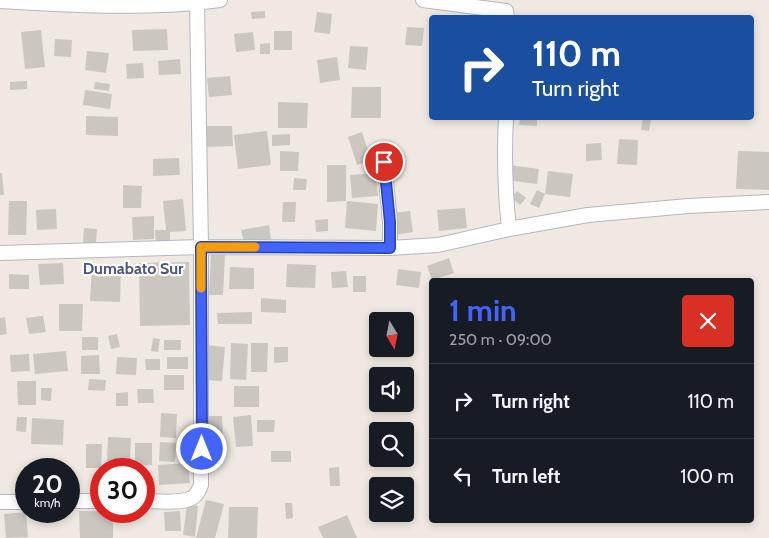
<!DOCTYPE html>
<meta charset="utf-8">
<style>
:root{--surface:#171b24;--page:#242831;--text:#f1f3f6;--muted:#9ea1a6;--line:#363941;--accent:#4264fb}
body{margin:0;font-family:Cabin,sans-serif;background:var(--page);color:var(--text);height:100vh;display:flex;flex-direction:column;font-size:19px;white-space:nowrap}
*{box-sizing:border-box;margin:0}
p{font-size:16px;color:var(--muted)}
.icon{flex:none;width:28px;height:28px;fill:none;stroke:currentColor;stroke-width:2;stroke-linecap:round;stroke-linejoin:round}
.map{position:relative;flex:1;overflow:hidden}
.sheet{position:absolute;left:429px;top:278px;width:325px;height:245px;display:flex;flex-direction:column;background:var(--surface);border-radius:5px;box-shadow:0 2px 8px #0003}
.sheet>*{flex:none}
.banner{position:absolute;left:429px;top:15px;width:325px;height:105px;border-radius:5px;box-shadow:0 2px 8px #0003;background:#1a4fa0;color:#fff;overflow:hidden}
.needle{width:32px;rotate:170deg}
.fabs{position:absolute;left:369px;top:312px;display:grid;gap:10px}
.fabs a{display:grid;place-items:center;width:45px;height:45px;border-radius:5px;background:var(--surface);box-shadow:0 2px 8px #0003;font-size:25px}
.speed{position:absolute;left:15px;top:458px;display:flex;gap:10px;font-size:25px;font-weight:700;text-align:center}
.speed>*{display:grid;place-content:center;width:65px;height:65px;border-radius:50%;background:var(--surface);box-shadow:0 2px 8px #0003;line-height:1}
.speed small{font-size:12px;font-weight:400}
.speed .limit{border:8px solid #d22;background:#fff;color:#111}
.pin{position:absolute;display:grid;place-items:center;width:42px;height:42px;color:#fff;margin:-21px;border:2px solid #fff;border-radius:50%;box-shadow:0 1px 5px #0007}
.me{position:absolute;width:55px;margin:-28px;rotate:0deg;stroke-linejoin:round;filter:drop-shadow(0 0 4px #0008)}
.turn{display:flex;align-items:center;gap:18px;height:105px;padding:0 20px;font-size:22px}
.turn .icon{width:65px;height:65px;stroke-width:2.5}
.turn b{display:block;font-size:35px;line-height:42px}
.round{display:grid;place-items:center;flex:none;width:52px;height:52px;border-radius:5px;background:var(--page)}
.head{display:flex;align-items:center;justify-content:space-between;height:85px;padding:0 20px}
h1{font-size:30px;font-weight:700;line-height:38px;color:var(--accent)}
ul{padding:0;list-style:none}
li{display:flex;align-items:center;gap:15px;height:75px;padding:0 20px;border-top:1px solid var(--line)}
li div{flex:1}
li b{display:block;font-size:19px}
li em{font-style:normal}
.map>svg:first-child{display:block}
</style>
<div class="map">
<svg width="769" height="538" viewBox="0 0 769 538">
<rect width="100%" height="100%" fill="#efe9e1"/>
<path fill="#cbc7bf" d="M265,11v7l-13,1 -1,-7z
M317,12l15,2 -2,20 -16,-2z
M407,27l17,1 -2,18 -17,-1z
M167,29l1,21 -35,1 -1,-21z
M41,30l4,37 -20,2 -4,-37z
M274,31h18v19h-18z
M253,32l2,18 -19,2 -2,-18z
M55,39l17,1 -1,17 -17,-1z
M270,43v11h-10v-10z
M350,46l18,1 -2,23 -18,-2z
M87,51l22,2 -3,20 -21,-3z
M337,57l3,23 -20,3 -3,-23z
M180,59l1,15 -22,1 -1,-14z
M143,63l1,15 -17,1 -1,-15z
M230,76l2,19 -23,2 -2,-19z
M27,81v8l-17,1v-8z
M95,82l15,2 -1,7 -15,-2z
M352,87h29v31h-30z
M85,90l27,4 -2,15 -27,-4z
M278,102l30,1 -1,25h-29z
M86,116l32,1v19l-32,-1z
M520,118h17v8l-18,-1z
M643,118l8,1 -2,12 -8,-1z
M206,126h26l1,20 -27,1z
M267,131l4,34 -33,4 -4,-34z
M362,132l9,28 -14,5 -9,-28z
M290,134v11l-18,1v-11z
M619,139l19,1 -1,25 -20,-1z
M601,143l1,17 -16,1v-17z
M280,151l19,1 -1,19h-18z
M738,151l31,1v38l-33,-1z
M179,158l1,17 -27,1v-17z
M327,165h19v36l-19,1z
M509,165l30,4 -2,15 -30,-4z
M548,171l25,3 -3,23 -25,-3z
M0,173h2l2,22h-4z
M376,173l2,23 -26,2 -2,-23z
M294,178l13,1 -1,11h-13z
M123,185l19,1 -1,22h-18z
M537,190l8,4 -6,14 -9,-4z
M517,191l9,7 -6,7 -9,-7z
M183,199l3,32 -16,1v12h-14l-1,-14h11l-3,-29z
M9,201h18l-1,34h-18z
M347,201l31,3 -2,27 -31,-3z
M283,202h13l-1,20h-13z
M465,208l2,20 -28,3 -2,-21z
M56,209l1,20 -20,1 -1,-20z
M410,211l3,21 -18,3 -3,-22z
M154,216v23l-21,1 -1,-23z
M328,219v12l-12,1 -1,-12z
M269,225l2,14 -27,4 -3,-13z
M84,228l13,1 -1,15 -13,-1z
M211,254l14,1 -2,40h-14z
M449,258l5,15 -22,7 -5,-14z
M189,262l1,63 -50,1 -1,-63z
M63,263l1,21 -24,1 -2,-21z
M287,264l29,1 -1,23 -29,-1z
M92,267l29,1 -1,34 -30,-1z
M230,267l24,1v21h-25z
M398,269l23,3 -2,16 -23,-3z
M346,271l2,16 -16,1 -1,-16z
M9,274l20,1v14h-20z
M353,276h13v16h-13z
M261,298l25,2v13l-25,-1z
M59,304h24l-1,27h-23z
M252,312v12h-34l-1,-11z
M43,316l3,16 -17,2 -3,-16z
M5,317l2,17 -7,1v-17z
M117,334l3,13 -9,2 -3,-13z
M82,337h16v13h-16z
M153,338l7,1 -2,13 -7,-1z
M164,340h17v10h-17z
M231,343l17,1 -2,36 -16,-1z
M251,343h17l-1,29h-16z
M207,345l18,2 -3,34 -19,-1z
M274,347h14v15l-14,1z
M66,351l2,20 -33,3 -2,-20z
M29,354l1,17 -19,1 -1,-17z
M99,355l1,19h-19v-18z
M117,357l20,1 -1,17 -20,-1z
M167,357h21v12h-21z
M145,359h15v11h-14z
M164,375h20v15h-20z
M89,379l17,1 -1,11 -17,-1z
M17,381h19v24h-18z
M234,386h25v21h-25z
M41,388h11l-1,13 -10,-1z
M137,389h16l1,14h-16z
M128,392v14h-12v-13z
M161,413l16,1 -1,24 -16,-1z
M251,415l2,31 -17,1 -3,-30z
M206,416h16l1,22 -17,1z
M17,417h10l-1,15 -10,-1z
M32,418l32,2 -1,25 -32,-1z
M257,420h18l-1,12h-17z
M108,437l23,1 -1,23h-23z
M160,442l16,1 -1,19 -16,-1z
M135,443h17v22l-17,1z
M86,444h16l-1,24h-15z
M271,451h20v11h-20z
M188,463l2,20 -31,2 -1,-20z
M116,466h21v3h-21z
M339,467l1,19h-10l-1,-18z
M206,500l18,4 -9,34h-19z
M285,503h7l1,15 -7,1z
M187,505l11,1 -3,31 -12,-2z
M229,507h29l-1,31h-29z
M79,511h34v27h-33z
M180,511l1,20h-16l-1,-19z
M26,512l2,25 -22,1 -2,-24z
M347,515l10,23h-34l-5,-11z"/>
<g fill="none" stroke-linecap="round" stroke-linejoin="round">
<defs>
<path id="street" d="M423,0l83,11 1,7
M0,1c73,4 147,9 220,-1
M506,118c-2,37 -1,73 3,111
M383,149l7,73v26
M0,253l201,-6 189,1 48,-3 71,-16 79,-14 100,-9 81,-4
M69,501h32
M144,501c12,0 37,3 48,-3 5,-3 7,-8 9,-13v-238l-4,-244
M0,502h26"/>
</defs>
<use href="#street" stroke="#b4b7c1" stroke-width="16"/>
<use href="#street" stroke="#fff" stroke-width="14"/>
</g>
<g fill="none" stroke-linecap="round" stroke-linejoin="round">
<defs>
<path id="route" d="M202,449l-1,-202 189,1v-26l-6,-60"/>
</defs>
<use href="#route" stroke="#2b41a3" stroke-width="12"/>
<use href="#route" stroke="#4264fb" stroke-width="9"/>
<path stroke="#f59e0b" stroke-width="9" d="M201,288v-41h54"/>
</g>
<g text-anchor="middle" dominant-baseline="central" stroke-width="4.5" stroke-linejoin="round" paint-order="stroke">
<g font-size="16" font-weight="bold" fill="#4d5680" stroke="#fff">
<text x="133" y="268">Dumabato Sur</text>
</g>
</g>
</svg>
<div class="fabs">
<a><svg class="needle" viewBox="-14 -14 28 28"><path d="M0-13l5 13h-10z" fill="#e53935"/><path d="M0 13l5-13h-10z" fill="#9ea1a6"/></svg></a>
<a><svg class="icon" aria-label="sound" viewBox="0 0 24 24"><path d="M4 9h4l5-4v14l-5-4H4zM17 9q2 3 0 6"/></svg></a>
<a><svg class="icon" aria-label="search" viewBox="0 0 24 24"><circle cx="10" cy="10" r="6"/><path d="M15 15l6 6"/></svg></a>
<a><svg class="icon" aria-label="layers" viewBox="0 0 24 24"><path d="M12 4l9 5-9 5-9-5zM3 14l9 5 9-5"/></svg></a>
</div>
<div class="speed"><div>20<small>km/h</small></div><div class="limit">30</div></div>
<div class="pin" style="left:384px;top:162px;background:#d93025"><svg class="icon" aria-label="arrive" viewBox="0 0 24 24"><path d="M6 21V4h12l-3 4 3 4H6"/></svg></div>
<svg class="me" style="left:202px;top:449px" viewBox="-20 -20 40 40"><circle r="17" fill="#4264fb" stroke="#fff" stroke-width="3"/><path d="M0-11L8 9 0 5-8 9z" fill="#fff"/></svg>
<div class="banner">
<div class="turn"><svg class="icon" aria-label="right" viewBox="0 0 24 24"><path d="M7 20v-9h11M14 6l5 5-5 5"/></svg><div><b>110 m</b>Turn right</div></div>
</div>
<section class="sheet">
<div class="head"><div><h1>1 min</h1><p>250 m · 09:00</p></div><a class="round" style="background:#d93025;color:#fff"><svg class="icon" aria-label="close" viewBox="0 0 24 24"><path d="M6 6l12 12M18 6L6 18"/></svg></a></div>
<ul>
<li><svg class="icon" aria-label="right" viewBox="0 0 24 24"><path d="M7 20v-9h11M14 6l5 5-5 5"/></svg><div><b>Turn right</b></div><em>110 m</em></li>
<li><svg class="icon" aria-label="left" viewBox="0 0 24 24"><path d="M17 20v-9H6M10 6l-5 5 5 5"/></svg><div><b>Turn left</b></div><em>100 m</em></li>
</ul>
</section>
</div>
